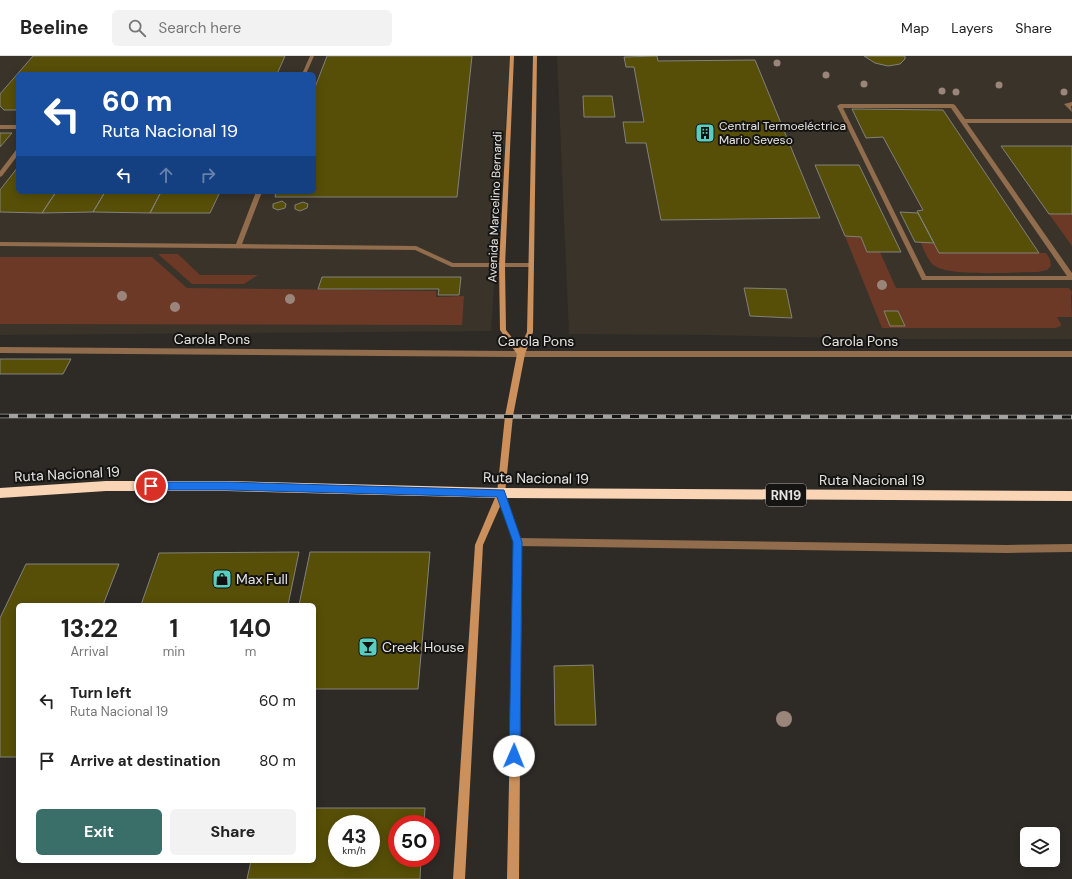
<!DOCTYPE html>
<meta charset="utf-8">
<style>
:root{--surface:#fff;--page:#f2f2f2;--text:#222;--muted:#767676;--line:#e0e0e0;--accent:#3a6f69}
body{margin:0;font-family:"DM Sans",sans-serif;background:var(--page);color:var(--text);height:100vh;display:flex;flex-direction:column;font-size:15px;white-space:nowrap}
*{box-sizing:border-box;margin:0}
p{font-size:13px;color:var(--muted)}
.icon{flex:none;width:22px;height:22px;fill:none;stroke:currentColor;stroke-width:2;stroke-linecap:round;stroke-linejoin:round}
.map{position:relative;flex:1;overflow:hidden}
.details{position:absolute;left:16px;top:547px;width:300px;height:260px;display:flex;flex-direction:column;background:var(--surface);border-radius:6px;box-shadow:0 2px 10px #0003}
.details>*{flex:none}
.top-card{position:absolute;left:16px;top:16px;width:300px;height:122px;border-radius:6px;box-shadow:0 2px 10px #0003;background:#1a4fa0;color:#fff;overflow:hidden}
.fabs{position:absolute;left:1020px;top:771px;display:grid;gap:8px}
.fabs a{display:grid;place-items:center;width:40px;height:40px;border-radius:6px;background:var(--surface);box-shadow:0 2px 10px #0003;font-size:20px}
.speed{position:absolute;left:328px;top:759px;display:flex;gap:8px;font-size:20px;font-weight:700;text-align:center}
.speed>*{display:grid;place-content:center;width:52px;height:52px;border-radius:50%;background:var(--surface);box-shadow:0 2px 10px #0003;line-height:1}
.speed small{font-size:10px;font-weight:400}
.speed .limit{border:6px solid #d22;background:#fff;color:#111}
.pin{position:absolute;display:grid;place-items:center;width:34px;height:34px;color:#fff;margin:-17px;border:2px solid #fff;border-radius:50%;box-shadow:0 1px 4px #0007}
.me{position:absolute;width:44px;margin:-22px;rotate:1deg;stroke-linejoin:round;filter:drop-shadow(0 0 3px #0008)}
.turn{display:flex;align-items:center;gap:14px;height:84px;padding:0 20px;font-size:18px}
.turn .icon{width:52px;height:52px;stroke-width:2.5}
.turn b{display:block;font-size:28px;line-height:34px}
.lanes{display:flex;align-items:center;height:38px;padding:0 20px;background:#0003;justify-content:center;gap:20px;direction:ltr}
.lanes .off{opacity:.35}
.eta{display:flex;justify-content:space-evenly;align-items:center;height:68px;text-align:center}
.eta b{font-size:24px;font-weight:700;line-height:28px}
.primary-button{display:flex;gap:8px;margin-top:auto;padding:8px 20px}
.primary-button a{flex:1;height:46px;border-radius:6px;background:var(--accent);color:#fff;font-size:16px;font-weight:700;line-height:46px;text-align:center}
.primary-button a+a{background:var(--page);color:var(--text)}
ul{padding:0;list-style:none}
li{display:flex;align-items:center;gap:12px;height:60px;padding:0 20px}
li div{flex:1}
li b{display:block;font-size:15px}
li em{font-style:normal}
header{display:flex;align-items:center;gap:24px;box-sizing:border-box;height:56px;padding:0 20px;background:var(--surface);border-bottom:1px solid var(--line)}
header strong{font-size:19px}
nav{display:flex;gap:22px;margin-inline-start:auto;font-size:14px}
.search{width:280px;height:36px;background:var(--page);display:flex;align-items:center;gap:10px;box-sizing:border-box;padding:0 14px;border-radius:6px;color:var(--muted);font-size:15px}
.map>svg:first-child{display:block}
</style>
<header>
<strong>Beeline</strong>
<div class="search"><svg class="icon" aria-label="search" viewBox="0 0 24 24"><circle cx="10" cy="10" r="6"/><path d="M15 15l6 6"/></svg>Search here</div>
<nav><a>Map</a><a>Layers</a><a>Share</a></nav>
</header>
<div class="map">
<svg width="1072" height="823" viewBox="0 0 1072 823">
<rect width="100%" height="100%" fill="#2e2b27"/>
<path fill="#393329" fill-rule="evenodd" d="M0,0h510l-19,275 -491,4zM18,18h296v118h-296z
M557,0h515v283h-186l-176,-4 -141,-1z"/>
<path fill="#6c3926" d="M1049,158h23v32z
M845,180l16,1 6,15h13l16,36h173l3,4 -1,4 1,21h-15l4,7v2l-6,2h-173z
M921,187h13l6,10h106l4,6 1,7 -4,4 -9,2c-21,0 -87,5 -103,-6 -7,-4 -11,-16 -14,-23z
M158,198h20l22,21h58l-14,9h-52z
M0,201h152l35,31 249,3v6l28,-1 -2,29 -462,-1z"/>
<path fill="#574f07" stroke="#82827c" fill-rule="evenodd" d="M33,0h252l-8,18h-259v36h-14l-4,-4v-12z
M327,0h145l-15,141h-182l1,-5h38v-102z
M657,0l1,5 97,-1 65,158 -159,2 -15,-77h-20l-3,-21h21l-10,-55h-8l-2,-10z
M864,0h41v3l-5,5 -12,2 -13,-3z
M583,40h29l3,21h-31z
M852,53l91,1 96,143h-100l-22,-42 6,-1 -40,-73 -17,1z
M0,77h12l-12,14z
M1001,90h71v68h-23z
M815,109h44l42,87h-34l-6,-15 -16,-1z
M18,111v25h38l-14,21 -42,-1v-22z
M56,136h49l-12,20 -51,1z
M105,136h56l-11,21 -57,-1z
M161,136h59l-10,21h-60z
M282,145l4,3 -1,4 -7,2 -5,-2v-4z
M303,146l5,2 -1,4 -7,3 -5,-2v-4z
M900,156l18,1 16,30 -19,-1z
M322,221h139l-2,18h-21l1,-6h-121z
M744,232l42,1 6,29 -42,-2z
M884,255h14l7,15h-15z
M0,303h71l-8,15h-63z
M299,496l-11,53h-147l18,-52z
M310,496h120l-12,137h-104v-84h-15z
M26,508h93l-16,41h-85v152h-18v-139z
M593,609l3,60h-41l-1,-59z
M314,752h111l-1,16h-27v34h24l-1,21h-173l4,-18h63zM337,768h34v34h-34z"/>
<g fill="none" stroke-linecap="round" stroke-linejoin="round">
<path fill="#916d4d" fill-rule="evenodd" d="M310,0h4l-8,18h-4z
M1072,46v4h-1l1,6 -8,-8z
M953,48l2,1 10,14h107v4h-105l105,150v7h-150l-85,-174 3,-2zM843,52h108l116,168h-141z
M0,69h18v4h-18z
M18,93v6l-16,21 -2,1v-6l16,-21z
M256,136h6l-20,52 174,2 37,17h78l3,2 -3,2h-79l-37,-17 -415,-4v-4l236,2z
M518,482l489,7 65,-1v8l-65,1 -489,-7 -3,-1 -1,-3 1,-3z"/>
<path fill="#916d4d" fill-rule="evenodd" d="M0,291l521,4h551v6h-551l-521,-4z"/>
<path fill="#cb905c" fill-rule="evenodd" d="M510,0h4l-9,210 1,64 14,18 7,-16 6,-276h4l-4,276 -8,22 -12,62 -8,77 17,49 -3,337h-12l7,-337 -13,-38 -18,41 -18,334h-12l22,-334 22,-52 8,-77 12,-62 -17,-24 -1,-64z"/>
<path fill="#f9d4b5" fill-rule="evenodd" d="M106,425h120l275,7 571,3v10l-571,-3 -275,-7h-120l-106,7v-10z"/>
<defs>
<path id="rail" d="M0,360l1072,1"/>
</defs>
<use href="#rail" stroke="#a4a29e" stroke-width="4.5"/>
<use href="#rail" stroke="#151412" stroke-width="3" stroke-dasharray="9" stroke-linecap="butt"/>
</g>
<g fill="#9a857b">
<circle cx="777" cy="7" r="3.5"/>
<circle cx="826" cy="19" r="3.5"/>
<circle cx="864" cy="28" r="3.5"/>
<circle cx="999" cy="29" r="3.5"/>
<circle cx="942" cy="35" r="3.5"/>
<circle cx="956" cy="36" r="3.5"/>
<circle cx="1064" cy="36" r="3.5"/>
<circle cx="882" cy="229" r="5"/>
<circle cx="122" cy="240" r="5"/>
<circle cx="290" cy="243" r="5"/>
<circle cx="175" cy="251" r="5"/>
<circle cx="784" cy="663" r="8"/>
</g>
<path fill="#1a73e8" stroke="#114b97" d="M151,426h75l278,8 18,52 -2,214 -1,5 -5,1 -4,-1 -1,-5 4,-214 -16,-45 -271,-7h-75l-3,-1 -2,-3 2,-3z"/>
<defs>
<symbol id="building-square" viewBox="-11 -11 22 22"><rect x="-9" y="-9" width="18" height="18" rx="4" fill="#58cec0" stroke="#151412"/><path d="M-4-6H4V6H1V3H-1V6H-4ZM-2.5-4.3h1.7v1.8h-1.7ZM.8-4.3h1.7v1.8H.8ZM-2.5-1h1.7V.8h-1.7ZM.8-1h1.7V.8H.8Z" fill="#111"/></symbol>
<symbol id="shop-square" viewBox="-11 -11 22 22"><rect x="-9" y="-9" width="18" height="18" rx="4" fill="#58cec0" stroke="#151412"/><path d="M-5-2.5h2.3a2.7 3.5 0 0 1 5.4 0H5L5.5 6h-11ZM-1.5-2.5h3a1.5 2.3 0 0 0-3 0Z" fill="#111"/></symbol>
<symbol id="bar-square" viewBox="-11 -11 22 22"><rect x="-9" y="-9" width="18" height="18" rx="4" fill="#58cec0" stroke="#151412"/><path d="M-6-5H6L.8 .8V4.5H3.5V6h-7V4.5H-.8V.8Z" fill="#111"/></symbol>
</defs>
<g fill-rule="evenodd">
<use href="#building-square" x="694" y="66" width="22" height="22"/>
<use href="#shop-square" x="211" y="512" width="22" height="22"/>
<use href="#bar-square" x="357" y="580" width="22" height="22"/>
</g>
<g text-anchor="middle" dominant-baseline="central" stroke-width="4" stroke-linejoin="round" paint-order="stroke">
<g font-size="12" fill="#e7e5e2" stroke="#151412" text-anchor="start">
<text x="719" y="70">Central Termoeléctrica<tspan x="719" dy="14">Mario Seveso</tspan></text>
</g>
<g font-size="12" fill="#e7e5e2" stroke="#151412">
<text transform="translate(495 151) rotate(-88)">Avenida Marcelino Bernardi</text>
</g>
<rect fill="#151412" stroke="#a8a6a4" stroke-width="1" x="766" y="428" width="40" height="22" rx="3"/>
<g font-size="13" font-weight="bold" fill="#e7e5e2">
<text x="786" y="439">RN19</text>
</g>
<g font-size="14" fill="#e7e5e2" stroke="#151412">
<text x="212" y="283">Carola Pons</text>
<text x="536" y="285">Carola Pons</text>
<text x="860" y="285">Carola Pons</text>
<text transform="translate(67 418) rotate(-3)">Ruta Nacional 19</text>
<text transform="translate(536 422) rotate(1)">Ruta Nacional 19</text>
<text x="872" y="424">Ruta Nacional 19</text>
</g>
<g font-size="14" fill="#e7e5e2" stroke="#151412" text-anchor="start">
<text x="236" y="523">Max Full</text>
<text x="382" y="591">Creek House</text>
</g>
</g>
</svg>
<div class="fabs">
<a><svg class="icon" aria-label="layers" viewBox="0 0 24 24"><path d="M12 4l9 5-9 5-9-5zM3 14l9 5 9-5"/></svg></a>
</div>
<div class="speed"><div>43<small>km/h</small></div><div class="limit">50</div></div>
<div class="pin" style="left:151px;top:430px;background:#d93025"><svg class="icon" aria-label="arrive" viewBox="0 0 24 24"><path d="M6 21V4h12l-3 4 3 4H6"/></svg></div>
<svg class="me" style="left:514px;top:700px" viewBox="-20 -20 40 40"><circle r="19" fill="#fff"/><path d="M0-13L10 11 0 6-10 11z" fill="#1a73e8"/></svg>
<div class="top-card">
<div class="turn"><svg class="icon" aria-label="left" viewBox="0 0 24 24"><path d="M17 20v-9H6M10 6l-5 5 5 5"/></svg><div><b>60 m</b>Ruta Nacional 19</div></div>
<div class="lanes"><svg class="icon" aria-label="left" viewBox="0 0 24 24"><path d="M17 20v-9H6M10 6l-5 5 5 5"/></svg><svg class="icon off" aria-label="ahead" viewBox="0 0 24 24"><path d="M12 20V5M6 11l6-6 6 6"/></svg><svg class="icon off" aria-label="right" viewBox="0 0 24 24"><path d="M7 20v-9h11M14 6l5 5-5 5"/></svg></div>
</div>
<section class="details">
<div class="eta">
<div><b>13:22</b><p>Arrival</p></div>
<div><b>1</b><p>min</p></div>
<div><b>140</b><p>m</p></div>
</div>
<ul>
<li><svg class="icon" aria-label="left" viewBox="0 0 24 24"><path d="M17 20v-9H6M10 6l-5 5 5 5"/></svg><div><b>Turn left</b><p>Ruta Nacional 19</p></div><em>60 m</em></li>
<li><svg class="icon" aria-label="arrive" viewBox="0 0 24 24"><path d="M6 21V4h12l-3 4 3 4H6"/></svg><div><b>Arrive at destination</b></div><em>80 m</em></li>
</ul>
<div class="primary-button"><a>Exit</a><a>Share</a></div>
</section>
</div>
